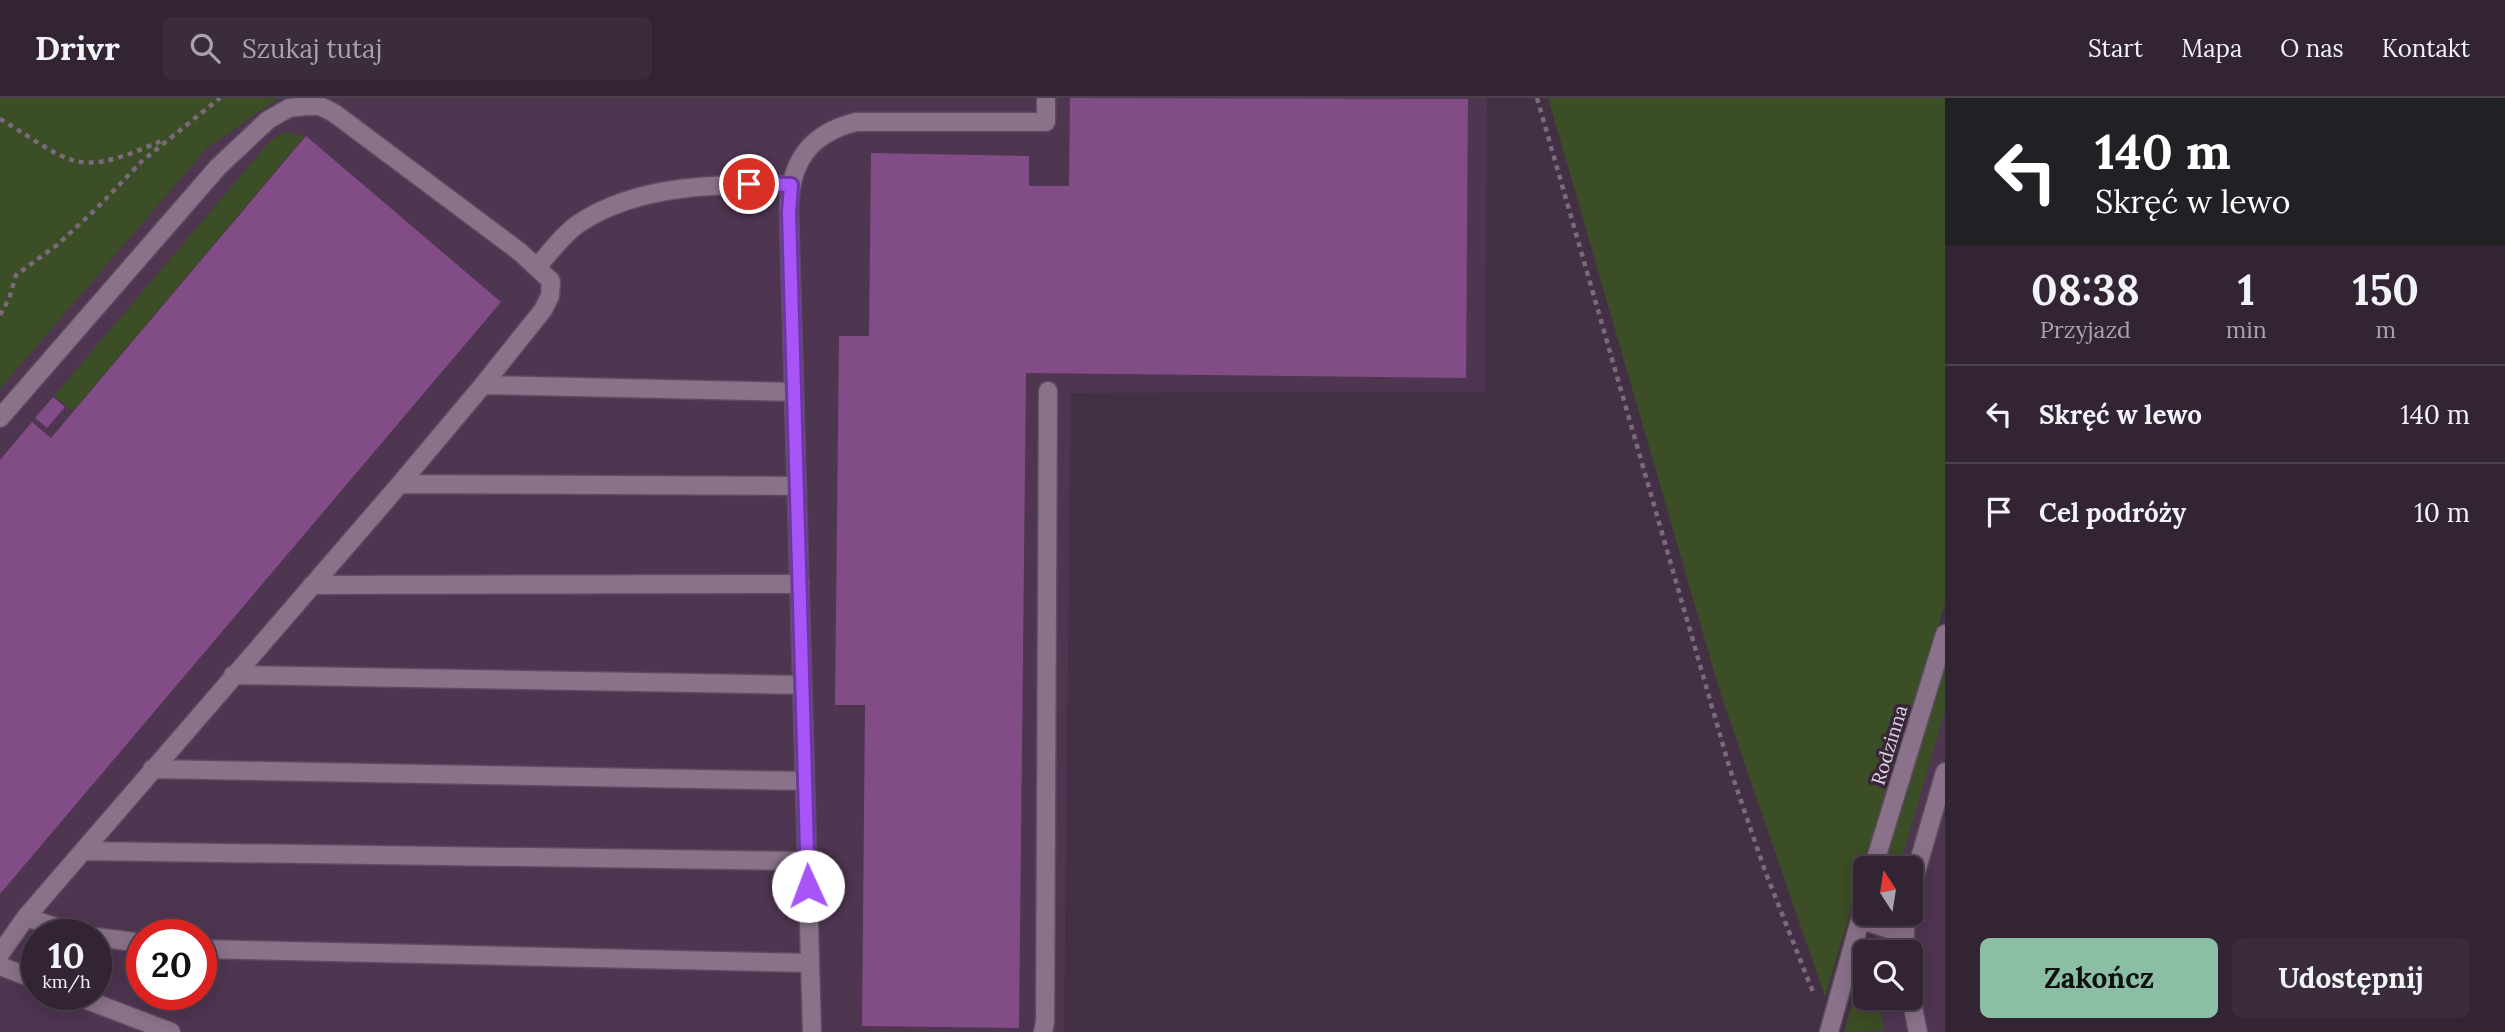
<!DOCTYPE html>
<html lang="pl">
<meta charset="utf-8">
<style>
:root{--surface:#332434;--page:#3b2c3c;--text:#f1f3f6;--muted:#a9a4ac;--line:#4e414f;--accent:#8abfa5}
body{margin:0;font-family:Lora,serif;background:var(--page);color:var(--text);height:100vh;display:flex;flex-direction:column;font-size:26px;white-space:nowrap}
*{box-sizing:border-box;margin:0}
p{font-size:23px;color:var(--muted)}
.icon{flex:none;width:38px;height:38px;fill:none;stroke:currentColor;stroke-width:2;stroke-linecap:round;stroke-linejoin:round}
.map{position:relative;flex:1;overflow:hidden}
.sheet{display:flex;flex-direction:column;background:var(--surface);width:560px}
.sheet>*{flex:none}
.banner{background:#202124;color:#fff;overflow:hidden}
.needle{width:46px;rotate:348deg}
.buttons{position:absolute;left:1853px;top:758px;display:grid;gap:14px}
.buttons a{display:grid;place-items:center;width:70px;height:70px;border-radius:10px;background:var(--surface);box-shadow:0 4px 18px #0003,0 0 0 2px var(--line);font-size:35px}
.speed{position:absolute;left:21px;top:821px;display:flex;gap:14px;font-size:35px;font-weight:700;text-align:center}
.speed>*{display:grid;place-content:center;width:91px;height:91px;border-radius:50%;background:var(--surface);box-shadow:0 4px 18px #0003,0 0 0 2px var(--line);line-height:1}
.speed small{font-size:18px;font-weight:400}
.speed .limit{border:10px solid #d22;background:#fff;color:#111}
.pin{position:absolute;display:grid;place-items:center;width:60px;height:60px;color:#fff;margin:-30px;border:4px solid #fff;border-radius:50%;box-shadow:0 2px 7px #0007}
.me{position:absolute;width:77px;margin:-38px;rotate:358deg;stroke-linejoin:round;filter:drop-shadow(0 0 5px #0008)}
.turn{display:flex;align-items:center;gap:24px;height:147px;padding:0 35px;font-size:32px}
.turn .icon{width:91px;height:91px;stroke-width:2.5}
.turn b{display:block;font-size:49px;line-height:60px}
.eta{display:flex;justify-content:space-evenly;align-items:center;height:119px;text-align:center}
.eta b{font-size:42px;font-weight:800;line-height:49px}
.cta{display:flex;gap:14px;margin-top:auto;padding:14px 35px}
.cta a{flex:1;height:80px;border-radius:10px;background:var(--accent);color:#111;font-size:28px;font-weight:800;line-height:80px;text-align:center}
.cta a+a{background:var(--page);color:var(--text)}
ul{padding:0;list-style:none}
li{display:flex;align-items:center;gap:21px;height:98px;padding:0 35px;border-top:2px solid var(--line)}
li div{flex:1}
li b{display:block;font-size:26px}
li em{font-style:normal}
header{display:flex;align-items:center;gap:42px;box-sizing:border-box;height:98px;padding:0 35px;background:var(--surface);border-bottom:2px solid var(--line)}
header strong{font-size:33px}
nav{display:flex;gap:38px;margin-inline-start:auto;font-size:24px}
.search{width:490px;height:63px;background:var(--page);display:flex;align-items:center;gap:18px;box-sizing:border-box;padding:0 24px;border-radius:10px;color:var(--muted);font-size:26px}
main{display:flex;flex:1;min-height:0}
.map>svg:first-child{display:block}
</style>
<header>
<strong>Drivr</strong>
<div class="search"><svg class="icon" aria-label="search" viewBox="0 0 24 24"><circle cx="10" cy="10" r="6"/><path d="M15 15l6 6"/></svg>Szukaj tutaj</div>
<nav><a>Start</a><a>Mapa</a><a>O nas</a><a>Kontakt</a></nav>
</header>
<main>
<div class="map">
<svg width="1945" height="934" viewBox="0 0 1945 934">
<rect width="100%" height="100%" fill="#443045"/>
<path fill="#4e3550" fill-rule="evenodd" d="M279,0h1208l-2,294 -414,1 -7,639h-1064v-670l170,-188zM37,836h59v60h-59zM142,836h59v60h-59z
M1945,597v337h-89l10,-34h45v-46h-42l11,-38h31v-46h-18z"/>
<path fill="#3c4e25" d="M0,0h279l-72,50 -207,241z
M1548,0h397v506l-65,212 -24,65 -7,36 -24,80 -105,-305z
M285,34l20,4 -232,275 -19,-15 217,-256z
M1945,564v49l-46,157h-15l11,-47z
M1865,860l1,40h12l6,32 -40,2z"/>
<path fill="#824c87" d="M1070,0l398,1 -2,279 -440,-5 -7,655 -157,-2 3,-321h-30l4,-369h30l2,-183 158,3v30h40z
M306,38l195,166 -501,592v-434l32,-38 19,16z
M53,299l12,10 -18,21 -12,-10z"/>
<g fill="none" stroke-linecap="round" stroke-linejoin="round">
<defs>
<path id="service" d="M537,169c13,-14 25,-32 41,-43 61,-41 143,-40 213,-39
M483,287l311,7
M0,320l218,-251 50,-47 21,-12 16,-2h15l14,7 186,139 31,29 -1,15 -7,14 -60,75 -83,99 -374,433 -26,37
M400,386l397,2
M312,487l488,-1
M233,577l569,10
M152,671l653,12
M84,753l723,10
M1873,770l72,-234
M1911,791l34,-117
M26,819l50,17
M1862,822l42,14
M96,839l46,6
M201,851l609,14
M1904,854l2,-38
M0,868l37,14
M71,896l100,38
M1911,900l7,34
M812,934l-23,-819c0,-48 18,-79 67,-91h190v-24
M1043,934l2,-10 3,-631
M1829,934l37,-133"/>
</defs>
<use href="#service" stroke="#5d4c5f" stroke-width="21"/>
<path stroke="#7b6a7c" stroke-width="4.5" stroke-dasharray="5 5" stroke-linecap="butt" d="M1537,0l192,668 36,105 48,121
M0,21c20,11 54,37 75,42 29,7 63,-11 89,-21
M0,217l9,-16 7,-24 41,-30 40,-37 45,-47 78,-63"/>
<use href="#service" stroke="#89728a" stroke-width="18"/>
</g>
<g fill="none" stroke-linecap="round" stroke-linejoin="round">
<defs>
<path id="route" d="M749,86l42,1 -2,28 19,673"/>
</defs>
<use href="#route" stroke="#6d37a1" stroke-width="18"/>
<use href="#route" stroke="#a855f7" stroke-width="12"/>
</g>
<g text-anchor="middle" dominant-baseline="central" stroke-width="7" stroke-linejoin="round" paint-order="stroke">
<g font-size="19" fill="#e1d5e2" stroke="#39263b">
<text transform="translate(1889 647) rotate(-73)">Rodzinna</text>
</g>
</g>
</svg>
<div class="buttons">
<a><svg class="needle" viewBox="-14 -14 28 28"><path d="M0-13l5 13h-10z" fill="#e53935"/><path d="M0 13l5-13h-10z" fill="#a9a4ac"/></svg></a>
<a><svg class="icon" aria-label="search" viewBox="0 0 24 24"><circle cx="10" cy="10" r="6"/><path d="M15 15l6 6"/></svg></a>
</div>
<div class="speed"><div>10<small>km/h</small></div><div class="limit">20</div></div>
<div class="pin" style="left:749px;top:86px;background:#d93025"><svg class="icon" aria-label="arrive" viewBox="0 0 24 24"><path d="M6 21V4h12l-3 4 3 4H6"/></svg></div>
<svg class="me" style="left:808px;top:788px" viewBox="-20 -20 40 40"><circle r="19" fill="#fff"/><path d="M0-13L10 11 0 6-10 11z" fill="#a855f7"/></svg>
</div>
<section class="sheet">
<div class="banner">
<div class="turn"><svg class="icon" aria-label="left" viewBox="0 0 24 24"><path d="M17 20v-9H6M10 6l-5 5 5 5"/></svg><div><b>140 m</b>Skręć w lewo</div></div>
</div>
<div class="eta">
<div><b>08:38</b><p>Przyjazd</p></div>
<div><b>1</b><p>min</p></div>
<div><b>150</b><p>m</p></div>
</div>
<ul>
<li><svg class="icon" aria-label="left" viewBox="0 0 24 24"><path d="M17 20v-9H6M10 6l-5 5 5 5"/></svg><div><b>Skręć w lewo</b></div><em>140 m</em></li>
<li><svg class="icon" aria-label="arrive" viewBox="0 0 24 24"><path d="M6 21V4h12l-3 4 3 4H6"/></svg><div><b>Cel podróży</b></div><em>10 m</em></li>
</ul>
<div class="cta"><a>Zakończ</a><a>Udostępnij</a></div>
</section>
</main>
